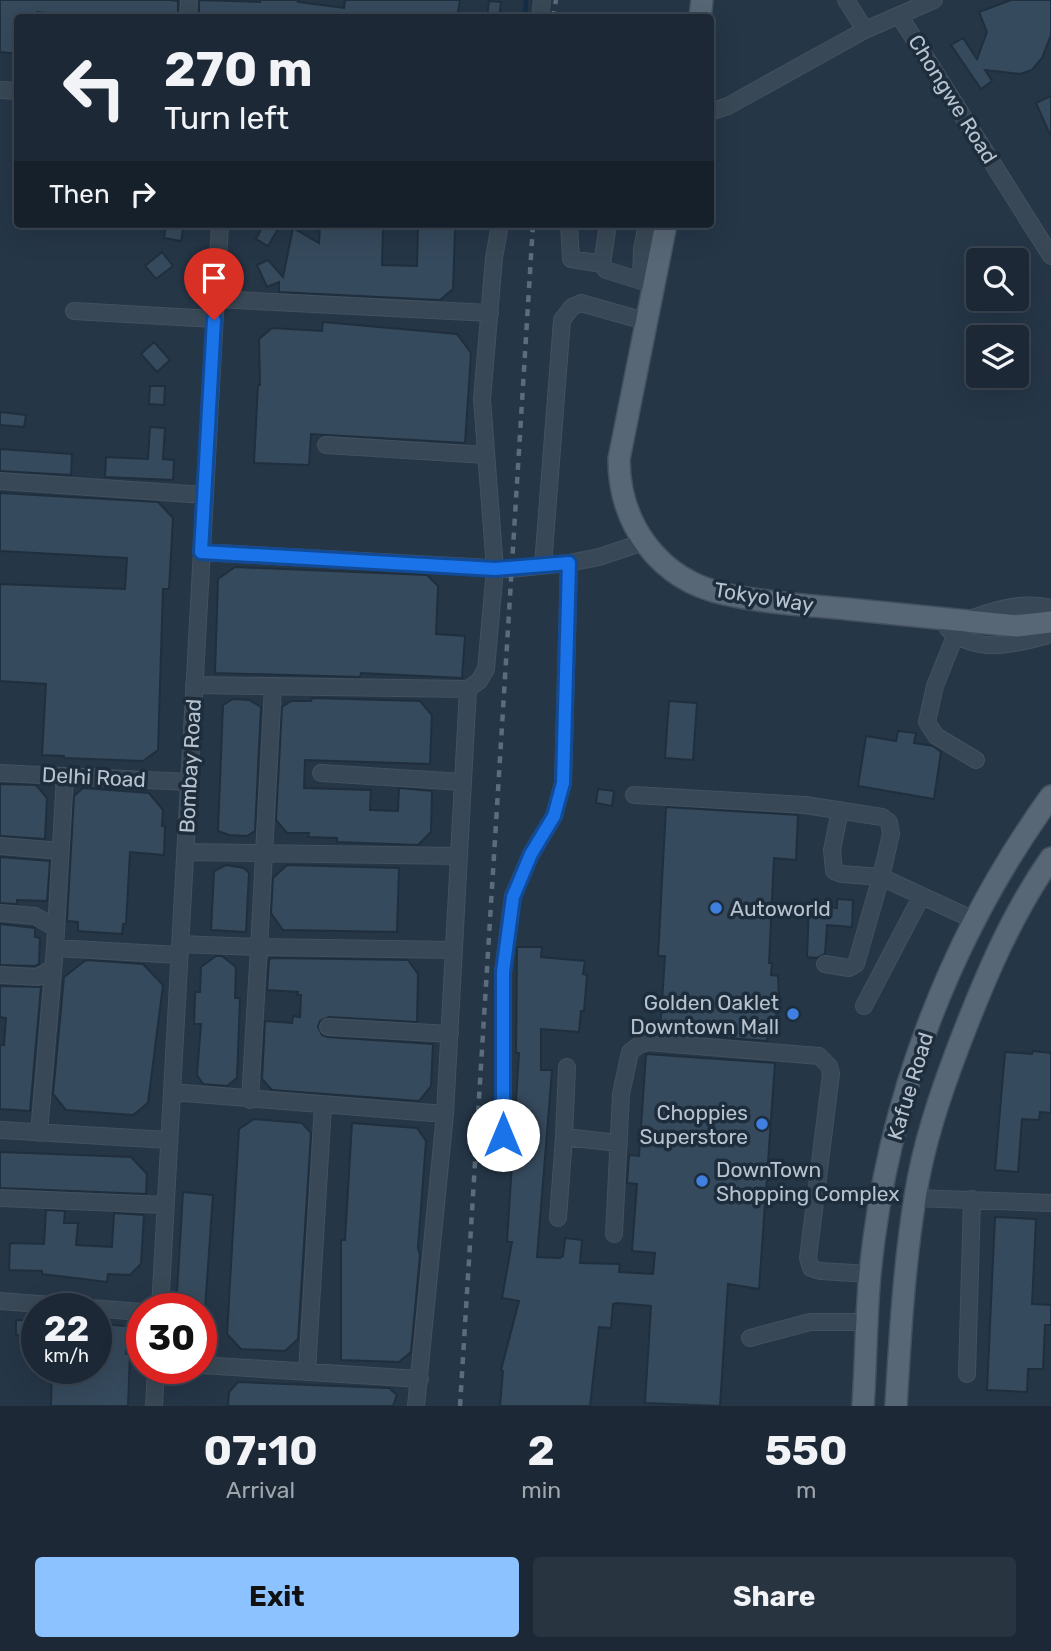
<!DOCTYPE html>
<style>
:root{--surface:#1c2835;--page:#293441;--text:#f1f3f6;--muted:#a0a6ad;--line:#3a4450;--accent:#8cc2ff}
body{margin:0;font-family:Rubik,sans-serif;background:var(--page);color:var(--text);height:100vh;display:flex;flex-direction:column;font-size:26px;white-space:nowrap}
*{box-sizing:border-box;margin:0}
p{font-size:23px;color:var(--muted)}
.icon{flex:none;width:38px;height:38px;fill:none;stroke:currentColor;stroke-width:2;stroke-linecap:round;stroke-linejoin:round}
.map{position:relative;height:1406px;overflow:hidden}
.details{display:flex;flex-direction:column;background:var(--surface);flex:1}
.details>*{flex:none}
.hud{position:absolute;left:14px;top:14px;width:700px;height:214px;border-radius:7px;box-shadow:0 7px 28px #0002,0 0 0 2px var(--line);background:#1c2835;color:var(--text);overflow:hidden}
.buttons{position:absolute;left:966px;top:248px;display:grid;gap:14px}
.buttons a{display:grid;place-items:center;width:63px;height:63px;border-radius:7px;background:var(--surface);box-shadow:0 7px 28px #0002,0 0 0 2px var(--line);font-size:35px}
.speed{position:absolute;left:21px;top:1293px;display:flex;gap:14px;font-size:35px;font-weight:700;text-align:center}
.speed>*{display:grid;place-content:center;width:91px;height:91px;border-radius:50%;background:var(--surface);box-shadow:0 7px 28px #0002,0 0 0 2px var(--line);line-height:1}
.speed small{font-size:18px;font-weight:400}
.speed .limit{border:10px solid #d22;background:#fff;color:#111}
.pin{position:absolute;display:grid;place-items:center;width:60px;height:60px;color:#fff;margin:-72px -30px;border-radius:50% 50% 50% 0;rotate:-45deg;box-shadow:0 0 7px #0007}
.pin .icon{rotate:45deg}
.me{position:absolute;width:77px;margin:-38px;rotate:0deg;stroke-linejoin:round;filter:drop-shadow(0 0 5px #0008)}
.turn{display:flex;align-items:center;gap:24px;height:147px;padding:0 35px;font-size:32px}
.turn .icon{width:91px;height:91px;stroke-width:2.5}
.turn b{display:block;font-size:49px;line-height:60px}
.then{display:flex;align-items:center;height:66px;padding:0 35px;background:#0003;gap:14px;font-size:26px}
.eta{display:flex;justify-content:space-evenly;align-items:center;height:119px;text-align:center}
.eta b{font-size:42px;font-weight:700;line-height:49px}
.primary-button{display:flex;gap:14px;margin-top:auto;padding:14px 35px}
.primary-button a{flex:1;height:80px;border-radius:7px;background:var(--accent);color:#111;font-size:28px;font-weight:700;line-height:80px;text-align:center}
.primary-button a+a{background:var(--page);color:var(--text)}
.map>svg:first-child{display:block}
</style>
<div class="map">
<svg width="1051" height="1406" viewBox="0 0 1051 1406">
<rect width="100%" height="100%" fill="#253647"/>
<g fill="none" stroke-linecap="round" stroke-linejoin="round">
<path stroke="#152e47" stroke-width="4.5" d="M525,18l1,-17"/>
</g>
<path fill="#364a5d" stroke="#202f3d" stroke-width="2" d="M0,0h171l7,1v17h-38l-34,-4 -1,4 -22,-2 -1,1 -45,-5 -1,6h-18v36l-18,-2z
M199,0l61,2v-2h39l-1,2 46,6 1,-8h115l-3,18h-258z
M1011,0h40v35l-9,23 -10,12 -12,4 -35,-4 7,11 -11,8 -30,-44 12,-7 14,21 10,-27 -8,-20z
M489,1l12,1 -2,16h-12z
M1051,96v41l-15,-34z
M166,224h18l-3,17 -17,-3z
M264,224h17l-13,22 -12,-7z
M320,226l63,2 -1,37 35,1 1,-38 37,1 -2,60 -13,11 -161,-8v-10l-12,5 -10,-22 11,-5 15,17 10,-49 26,15z
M162,252l11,14 -17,13 -11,-13z
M323,322l134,12 14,19 -6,90 -154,-9 -2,31 -55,-2 4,-78h2l-1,-46 13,-11 50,3z
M154,342l16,18 -13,12 -16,-18z
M150,386h15l-1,19 -15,-1z
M0,412l26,3 -2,12 -24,-2z
M150,427l15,1 -2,31 11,1 -1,20 -68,-3 1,-20 42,2z
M0,449l72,5 -1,21 -71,-4z
M0,493l158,9 15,16 -4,71h-6l-5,161 -15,11 -79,-3v-2l-22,-1 4,-71 -46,-3v-97l125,5 2,-31 -127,-7z
M235,567l192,8 11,11 -2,48 29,2 -3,42 -101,-5 -1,4 -145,-4 3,-94z
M312,698l108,3 12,14 -2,49 -125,-4 -1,28 67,2 -1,20 28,1 1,-23 33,3 -1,41 -13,13 -81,-3v-4l-29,-1 1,-4h-22l-11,-13 6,-113 9,-6h20z
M233,699l16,1 12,7 -6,124 -8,5 -18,-1 -11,-4 5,-126z
M669,701l28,2 -4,57 -28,-2z
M898,731l18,2 -2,10 19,3 8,6 -7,47 -76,-13 8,-50 30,5z
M0,784l36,1 11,13 -2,41 -45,-3z
M83,788l66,5 14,17 -1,16h3l-1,29 -34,-3 -4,72h-3l-1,10 -44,-3v-9l-11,-1 7,-125z
M598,789l16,2 -2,15 -16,-3z
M666,807l132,8 -2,45 -22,-2 -5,105h3l-1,12 7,1 1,23 -4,23 -5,-1 -3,20 -107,-9 5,-76h-7z
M0,857l50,4 -3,40 -30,-1v4l-17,-1z
M226,865l18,3 5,5 -3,59 -35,-2 3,-59z
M287,865l112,3 -2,64 -114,-2 -12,-17 2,-35z
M837,899l16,1 -1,27 -25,-2 -2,29 -8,4 -10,-1 2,-51 28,2z
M0,924l35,4v9l5,1 -1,26 -4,2 -35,-1z
M517,947h25l-1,10 44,4 -2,13 4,1 -3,36h-3l-2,21 -38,-3v41h11l-15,187 23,1 3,-2 2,-18 17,2 -2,23 40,1 -1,8 34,2 2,-21 -23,-2 5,-67 -10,-1 2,-28 10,1 7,-102 129,9 -16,226 -31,-5 -8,122 -75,-3 6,-97 -34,-3 -4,1 -2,24 -12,-1 -9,79h-90l3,-35 -2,-1 18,-69 -17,-3 10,-56h-5l12,-189h-3z
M216,956h6l14,11 -1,31h5l-3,80 -10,8 -24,-2 -6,-9 4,-51h-7l1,-32h5l1,-25z
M272,958l136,2 10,14 -1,48 -88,-5 -9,4 -2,6 4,8 5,2 106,7 -2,42 -12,15 -147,-11 -10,-11 3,-58 27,2 1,-7 7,1 1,-22h-4l1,-3 -31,-2 2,-30z
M86,960l57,4 20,21 -15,118 -15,12 -67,-5 -13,-16 11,-117z
M0,986l41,1 -11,124 -30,-2v-64h4l2,-27 -6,-1z
M1033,1051l18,2v60l-11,-1 -1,8 -17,-1 -4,53 -23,-2 10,-118 27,2z
M254,1119l48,4 9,10 -13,206 -13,12 -44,-2 -14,-15 12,-205z
M352,1123l65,5 9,13 -8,107 2,7 -9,97 -12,10 -58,-2v-120h4z
M0,1152l131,5 16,17 -1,20 -146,-6z
M183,1192l30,3 -8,114h-29z
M46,1210l19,1 -1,12h14l-2,22 36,2 2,-34 30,2 -3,49 -11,11 -22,-1 -1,8 -65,-8v-3l-33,-1 1,-27 34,1z
M995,1217l41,2 -4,85 19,1v20h-6l-2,44h-15l-1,23 -40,-2z
M16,1320l21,1v15l-21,-1z
M96,1324l31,2 -1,28h4l-2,52h-77l1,-38h44z
M238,1382l151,6 8,7 -4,11h-165l1,-14z"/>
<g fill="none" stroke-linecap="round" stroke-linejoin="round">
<defs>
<path id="minor" d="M846,0l19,30
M899,15l152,241
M188,18l1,-18
M540,18l2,-18
M0,90l18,1
M710,112l18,-6 137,-76 69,-30
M569,224l2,35 31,5 4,6 48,15
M602,264l6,-40
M641,281l1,-32 5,-25
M216,299l274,14
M74,311l140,8
M326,445l160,10
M0,481l205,14
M201,552l309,17 59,-6 30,-6 45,-15
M543,565l19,-245 10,-13 9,-4 67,19
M967,620c28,-10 54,-19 84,-12
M948,629c29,25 64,16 97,7
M955,636l-20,50 -8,36 9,14 40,24
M194,685l274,4 -23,425 -29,292
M273,686l-14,261 195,3
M468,689l11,-8 7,-12 9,-100 -13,-170 12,-141 6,-34
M0,773l189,9
M321,773l142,9
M634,795l171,10 77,12 7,5 2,12 -10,43 93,43
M0,846l61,5
M185,852l274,4
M0,913l35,3 21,12
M180,944l79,3 -9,153
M55,948l124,7
M825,964l24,4 7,-4 25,-87 -39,-3 -8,-3 -2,-21 8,-40
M0,975l38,2 15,-9
M864,1006l57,-109
M328,1027l122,7
M172,1092l273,22
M0,1130l169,10
M39,1133l16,-185 10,-172
M503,1135v-163l10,-76 18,-42 23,-38 9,-33 6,-220
M564,1137l3,-70
M0,1198l165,7
M915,1198l136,5
M558,1218l6,-81 55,6
M614,1234l7,-140 9,-42 9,-7 9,-3 171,14 10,10 2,8 -23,184 3,10 9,3 50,3
M0,1301l142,11
M160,1309l60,-1085
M750,1338l60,-16h58
M201,1365l219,14
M307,1372l16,-267
M967,1374l5,-175
M154,1406l2,-38"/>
<path id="major" d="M700,18l2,-18
M666,224l-47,235c0,65 40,121 106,135 39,9 82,11 122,15 57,6 113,11 170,17l34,-4
M863,1406c3,-44 3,-89 7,-133 17,-172 80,-337 181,-477
M896,1406c4,-69 8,-139 19,-208 8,-53 25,-103 44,-153 25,-65 52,-130 92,-187"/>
</defs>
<use href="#minor" stroke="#43515f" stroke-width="18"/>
<use href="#major" stroke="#43515f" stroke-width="24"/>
<use href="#minor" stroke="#394856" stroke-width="16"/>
<use href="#major" stroke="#586776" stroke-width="21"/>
<path stroke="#5b6c7d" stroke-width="4.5" stroke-dasharray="7 7" stroke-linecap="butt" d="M553,18l3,-18
M460,1406l73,-1182"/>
</g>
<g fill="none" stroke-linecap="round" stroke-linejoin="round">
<defs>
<path id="route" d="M214,320l-13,232 294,17 74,-6 -6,220 -9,33 -23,38 -18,43 -10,75v163"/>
</defs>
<use href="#route" stroke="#114b97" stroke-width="18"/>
<use href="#route" stroke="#1a73e8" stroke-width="12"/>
</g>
<g fill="#3f7fe0" stroke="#1e2d3b" stroke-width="2.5">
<circle cx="716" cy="908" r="7"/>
<circle cx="793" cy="1014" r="7"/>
<circle cx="762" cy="1124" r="7"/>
<circle cx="702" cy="1181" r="7"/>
</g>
<g text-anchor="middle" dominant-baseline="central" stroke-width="7" stroke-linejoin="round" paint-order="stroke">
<g font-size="21" fill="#b7c2cf" stroke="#1e2d3b">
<text transform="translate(953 99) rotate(58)">Chongwe Road</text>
<text transform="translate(764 597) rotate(9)">Tokyo Way</text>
<text transform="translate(190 766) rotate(-87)">Bombay Road</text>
<text transform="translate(94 777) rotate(3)">Delhi Road</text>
<text transform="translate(910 1086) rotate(-73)">Kafue Road</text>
</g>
<g font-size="21" fill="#b7c2cf" stroke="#1e2d3b" text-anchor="start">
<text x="730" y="908">Autoworld</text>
<text x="779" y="1002" text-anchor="end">Golden Oaklet<tspan x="779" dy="24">Downtown Mall</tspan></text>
<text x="748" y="1112" text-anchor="end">Choppies<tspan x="748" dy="24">Superstore</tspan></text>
<text x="716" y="1169">DownTown<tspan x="716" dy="24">Shopping Complex</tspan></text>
</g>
</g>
</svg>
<div class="buttons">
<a><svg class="icon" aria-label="search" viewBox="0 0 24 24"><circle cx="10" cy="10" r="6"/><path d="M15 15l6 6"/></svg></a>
<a><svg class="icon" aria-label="layers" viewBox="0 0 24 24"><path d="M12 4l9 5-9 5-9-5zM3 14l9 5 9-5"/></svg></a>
</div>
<div class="speed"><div>22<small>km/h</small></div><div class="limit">30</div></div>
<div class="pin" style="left:214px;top:320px;background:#d93025"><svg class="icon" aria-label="arrive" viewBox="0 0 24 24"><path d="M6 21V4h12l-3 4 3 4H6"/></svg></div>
<svg class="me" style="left:503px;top:1135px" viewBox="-20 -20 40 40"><circle r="19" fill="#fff"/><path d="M0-13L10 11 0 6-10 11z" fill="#1a73e8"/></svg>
<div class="hud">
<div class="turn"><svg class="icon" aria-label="left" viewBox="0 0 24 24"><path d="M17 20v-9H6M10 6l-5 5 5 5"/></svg><div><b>270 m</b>Turn left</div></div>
<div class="then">Then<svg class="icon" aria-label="right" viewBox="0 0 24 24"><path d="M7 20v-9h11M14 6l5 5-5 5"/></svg></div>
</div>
</div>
<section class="details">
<div class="eta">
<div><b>07:10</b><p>Arrival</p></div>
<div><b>2</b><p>min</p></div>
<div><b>550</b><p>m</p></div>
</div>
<div class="primary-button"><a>Exit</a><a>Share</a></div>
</section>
